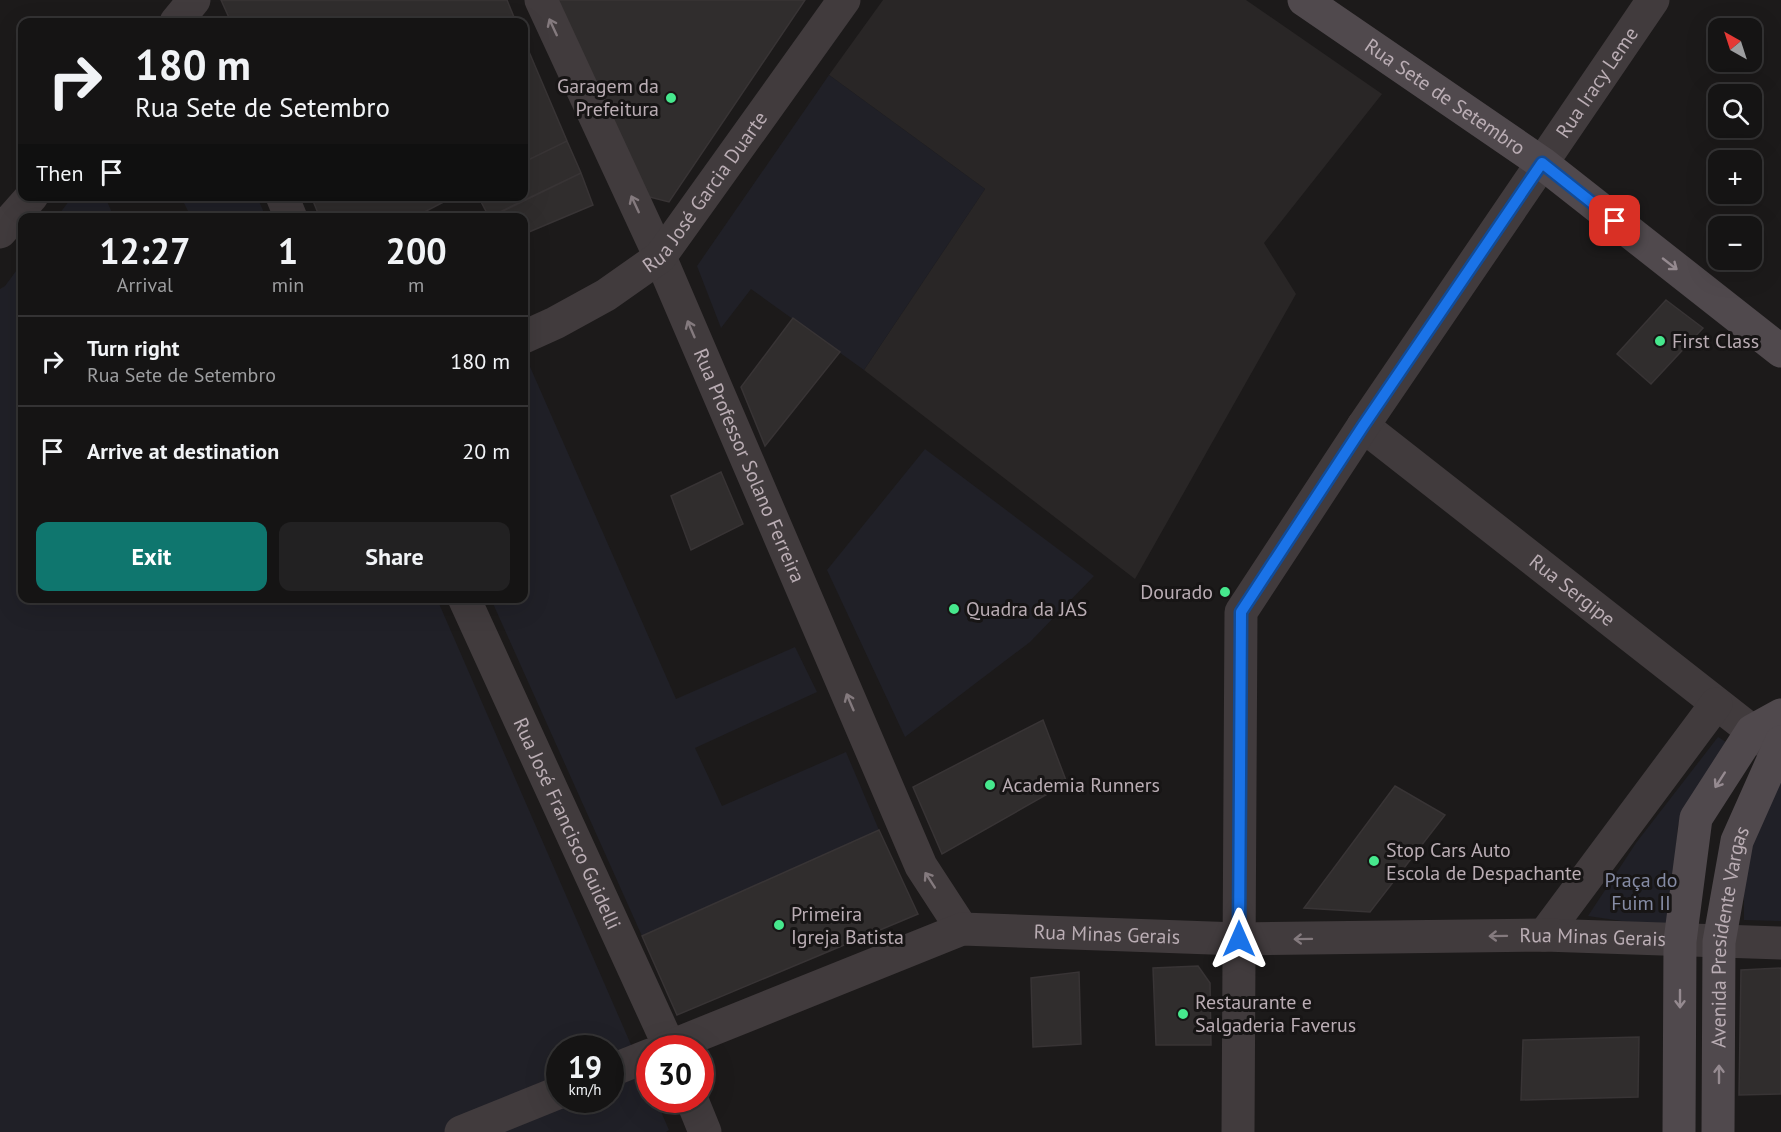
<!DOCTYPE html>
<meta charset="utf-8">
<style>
:root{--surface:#151414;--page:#222122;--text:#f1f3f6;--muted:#9d9ea0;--line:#343334;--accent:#0f766e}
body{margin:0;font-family:"PT Sans",sans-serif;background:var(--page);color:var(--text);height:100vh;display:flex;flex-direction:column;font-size:22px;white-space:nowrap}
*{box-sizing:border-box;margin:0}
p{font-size:20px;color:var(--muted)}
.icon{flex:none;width:33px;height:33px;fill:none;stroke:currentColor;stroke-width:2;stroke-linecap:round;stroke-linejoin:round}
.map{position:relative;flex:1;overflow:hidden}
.sheet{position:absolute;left:18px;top:213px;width:510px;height:390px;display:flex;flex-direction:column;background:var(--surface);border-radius:12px;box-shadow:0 6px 24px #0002,0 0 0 2px var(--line)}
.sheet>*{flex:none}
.top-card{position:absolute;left:18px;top:18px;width:510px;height:183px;border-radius:12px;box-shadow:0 6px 24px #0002,0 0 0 2px var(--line);background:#151414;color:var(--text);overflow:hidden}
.needle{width:39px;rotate:321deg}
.controls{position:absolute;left:1708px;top:18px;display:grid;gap:12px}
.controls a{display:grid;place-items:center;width:54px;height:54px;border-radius:12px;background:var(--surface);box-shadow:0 6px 24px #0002,0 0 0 2px var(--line);font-size:30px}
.speed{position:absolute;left:546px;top:1035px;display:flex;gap:12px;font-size:30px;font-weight:700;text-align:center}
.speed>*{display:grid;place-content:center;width:78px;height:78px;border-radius:50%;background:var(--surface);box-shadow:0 6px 24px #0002,0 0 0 2px var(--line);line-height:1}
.speed small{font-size:15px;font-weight:400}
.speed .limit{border:9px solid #d22;background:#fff;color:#111}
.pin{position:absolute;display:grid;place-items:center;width:51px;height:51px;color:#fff;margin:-26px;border-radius:12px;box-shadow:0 3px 9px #0006}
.me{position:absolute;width:66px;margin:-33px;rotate:0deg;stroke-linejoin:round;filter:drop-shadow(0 0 4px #0008)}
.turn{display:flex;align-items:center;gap:21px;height:126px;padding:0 18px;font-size:27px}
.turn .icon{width:78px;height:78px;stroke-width:2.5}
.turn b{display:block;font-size:42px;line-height:51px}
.then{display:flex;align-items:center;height:57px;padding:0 18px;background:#0003;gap:12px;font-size:22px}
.eta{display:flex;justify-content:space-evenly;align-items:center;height:102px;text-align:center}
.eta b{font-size:36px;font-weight:800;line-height:42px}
.button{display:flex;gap:12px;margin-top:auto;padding:12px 18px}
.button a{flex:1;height:69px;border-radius:12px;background:var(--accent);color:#fff;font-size:24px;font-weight:800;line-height:69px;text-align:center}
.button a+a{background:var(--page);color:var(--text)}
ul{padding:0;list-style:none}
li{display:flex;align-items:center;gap:18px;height:90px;padding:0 18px;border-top:2px solid var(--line)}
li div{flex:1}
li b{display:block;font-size:22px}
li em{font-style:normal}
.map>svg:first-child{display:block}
</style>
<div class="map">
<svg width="1781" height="1132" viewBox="0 0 1781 1132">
<rect width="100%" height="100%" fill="#1c1a1a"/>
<path fill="#292626" d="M883,0h363l136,94 -118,149 32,51 -161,285 -271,-209 121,-181 -156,-114z"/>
<path fill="#202027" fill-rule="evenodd" d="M829,75l156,114 -121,181 -113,-81 -30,39 -24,-62z
M72,197h33l9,20h-57z
M181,197h76l9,20h-75z
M22,263v335l415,1 212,487 1,14h6l13,30 -3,2h-666v-843l5,-3zM560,1048h50v52h-50z
M527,360l149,339 119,-52 22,45 -122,56 27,58 124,-54 33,78 -237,106 -151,-337 33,-1v-236z
M925,449l169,127 -64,66 -125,95 -78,-167z
M1718,737l16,10 -56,78 -9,103 -81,-12 48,-73z
M1781,773v148l-37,-1v-78z"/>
<path fill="#302d2d" stroke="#383435" stroke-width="1.5" d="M221,0h286l9,22h-285z
M557,0h248l-136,202 -23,-6z
M524,40l43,101 -43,21z
M567,141l14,32 -92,44 -11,-21h46v-34z
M581,173l12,32 -69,29v-16h-35z
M311,196h144l-42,22h-93z
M1666,300l37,28 -52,56 -34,-30z
M793,318l47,34 -75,94 -24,-59z
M721,472l22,52 -52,26 -20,-54z
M1043,720l24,63 -125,71 -29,-67z
M1395,786l50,29 -75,97 -66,-4z
M879,830l39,84 -241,101 -35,-79z
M1198,966l12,17 1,62h-55l-3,-77z
M1781,968v126l-42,1 2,-125z
M1079,972l2,72 -48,3 -2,-69z
M1639,1037l-1,60 -117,3 2,-60z"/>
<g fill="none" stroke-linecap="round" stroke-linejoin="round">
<g stroke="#413b3d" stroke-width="33">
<path id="s1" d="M541,0l119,257 261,609 41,63"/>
<path d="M176,22l18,-22"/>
<path d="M282,196l9,22"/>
<path d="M0,232l32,-36"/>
<path id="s2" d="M524,337l31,-14 51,-28 54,-38 184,-257"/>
<path id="s3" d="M1363,426l412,323"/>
<path id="s4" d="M464,598l206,450"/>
<path d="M1544,935l172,-231"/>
<path id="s5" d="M666,1048l296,-119 277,10 305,-4 237,8"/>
<path d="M610,1071l40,-16"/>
<path d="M692,1100l13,32"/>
<path d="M461,1132l99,-40"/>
<path id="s6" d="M1238,1132l3,-520 122,-186 290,-426"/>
</g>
<g stroke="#50494d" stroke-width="33">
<path id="s7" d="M1304,0l238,163 239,188"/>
<path d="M1679,1132l1,-191 16,-123 56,-87 29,-16"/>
<path id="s8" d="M1718,1132l1,-190 18,-101 44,-99"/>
</g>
</g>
<defs><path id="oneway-shaft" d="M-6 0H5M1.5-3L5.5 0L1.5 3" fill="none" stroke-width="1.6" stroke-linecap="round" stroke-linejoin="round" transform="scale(1.5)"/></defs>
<g stroke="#847a7e">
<use href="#oneway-shaft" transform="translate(553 27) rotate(-115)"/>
<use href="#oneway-shaft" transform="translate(635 204) rotate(-115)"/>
<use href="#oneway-shaft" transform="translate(691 329) rotate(-113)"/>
<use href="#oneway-shaft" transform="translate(850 702) rotate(-113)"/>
<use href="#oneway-shaft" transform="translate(930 880) rotate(-123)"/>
<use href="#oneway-shaft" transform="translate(1498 936) rotate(179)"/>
<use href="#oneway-shaft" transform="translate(1303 939) rotate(179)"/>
</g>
<g stroke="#958a90">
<use href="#oneway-shaft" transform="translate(1670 264) rotate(38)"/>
<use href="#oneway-shaft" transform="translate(1720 780) rotate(123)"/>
<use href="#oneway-shaft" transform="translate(1680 999) rotate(90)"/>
<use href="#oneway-shaft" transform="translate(1719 1074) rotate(-90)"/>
</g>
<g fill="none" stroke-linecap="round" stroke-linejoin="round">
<defs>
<path id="route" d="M1239,939l2,-327 122,-186 179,-263 73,58"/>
</defs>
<use href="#route" stroke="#114b97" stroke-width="15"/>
<use href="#route" stroke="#1a73e8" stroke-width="10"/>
</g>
<g fill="#46e88d" stroke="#171515" stroke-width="2">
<circle cx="671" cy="98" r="6"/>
<circle cx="1660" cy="341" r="6"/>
<circle cx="1225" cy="592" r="6"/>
<circle cx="954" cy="609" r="6"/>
<circle cx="990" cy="785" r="6"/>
<circle cx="1374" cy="861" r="6"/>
<circle cx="779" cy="925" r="6"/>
<circle cx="1183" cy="1014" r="6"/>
</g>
<g text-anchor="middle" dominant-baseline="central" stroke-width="6" stroke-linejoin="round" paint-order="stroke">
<g font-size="20" fill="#baadb4" stroke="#171515">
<text stroke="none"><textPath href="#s6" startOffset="1158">Rua Iracy Leme</textPath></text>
<text stroke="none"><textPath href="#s7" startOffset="171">Rua Sete de Setembro</textPath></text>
<text stroke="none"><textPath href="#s2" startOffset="237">Rua José Garcia Duarte</textPath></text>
<text stroke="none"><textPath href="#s1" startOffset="510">Rua Professor Solano Ferreira</textPath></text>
<text stroke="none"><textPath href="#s3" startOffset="266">Rua Sergipe</textPath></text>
<text stroke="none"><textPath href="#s4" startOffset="248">Rua José Francisco Guidelli</textPath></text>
<text stroke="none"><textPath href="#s5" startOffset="464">Rua Minas Gerais</textPath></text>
<text stroke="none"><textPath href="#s5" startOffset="950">Rua Minas Gerais</textPath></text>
<text stroke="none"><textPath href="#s8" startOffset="196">Avenida Presidente Vargas</textPath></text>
</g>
<g font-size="20" fill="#baadb4" stroke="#171515" text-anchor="start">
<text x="659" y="86" text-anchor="end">Garagem da<tspan x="659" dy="23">Prefeitura</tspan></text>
<text x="1672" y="341">First Class</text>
<text x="1213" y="592" text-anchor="end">Dourado</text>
<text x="966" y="609">Quadra da JAS</text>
<text x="1002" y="785">Academia Runners</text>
<text x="1386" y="850">Stop Cars Auto<tspan x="1386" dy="23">Escola de Despachante</tspan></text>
<text x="791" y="914">Primeira<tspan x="791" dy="23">Igreja Batista</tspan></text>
<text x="1195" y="1002">Restaurante e<tspan x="1195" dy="23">Salgaderia Faverus</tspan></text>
</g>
<g font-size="20" fill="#858ba4" stroke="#171515">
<text x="1641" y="880">Praça do<tspan x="1641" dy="23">Fuim II</tspan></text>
</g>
</g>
</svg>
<div class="controls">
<a><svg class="needle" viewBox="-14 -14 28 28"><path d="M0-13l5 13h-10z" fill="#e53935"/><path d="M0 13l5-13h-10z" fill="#9d9ea0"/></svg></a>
<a><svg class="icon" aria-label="search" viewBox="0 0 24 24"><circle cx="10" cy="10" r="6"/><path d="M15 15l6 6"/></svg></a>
<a>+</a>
<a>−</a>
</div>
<div class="speed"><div>19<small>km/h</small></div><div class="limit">30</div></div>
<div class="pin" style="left:1615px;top:221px;background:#d93025"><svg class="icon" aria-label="arrive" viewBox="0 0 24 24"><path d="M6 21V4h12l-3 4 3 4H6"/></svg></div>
<svg class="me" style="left:1239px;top:939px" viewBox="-20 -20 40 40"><path d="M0-17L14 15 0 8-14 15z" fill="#1a73e8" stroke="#fff" stroke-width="4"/></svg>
<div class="top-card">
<div class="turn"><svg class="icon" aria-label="right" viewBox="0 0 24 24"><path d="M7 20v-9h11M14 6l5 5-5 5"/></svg><div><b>180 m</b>Rua Sete de Setembro</div></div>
<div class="then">Then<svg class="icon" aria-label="arrive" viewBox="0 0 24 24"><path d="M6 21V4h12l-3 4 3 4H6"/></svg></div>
</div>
<section class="sheet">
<div class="eta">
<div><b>12:27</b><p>Arrival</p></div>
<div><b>1</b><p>min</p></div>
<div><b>200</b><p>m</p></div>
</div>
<ul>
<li><svg class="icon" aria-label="right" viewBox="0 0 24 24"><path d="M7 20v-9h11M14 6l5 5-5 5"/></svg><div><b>Turn right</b><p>Rua Sete de Setembro</p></div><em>180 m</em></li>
<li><svg class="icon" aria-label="arrive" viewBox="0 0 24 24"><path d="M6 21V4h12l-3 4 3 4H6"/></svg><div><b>Arrive at destination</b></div><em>20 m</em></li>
</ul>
<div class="button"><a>Exit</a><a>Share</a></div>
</section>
</div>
